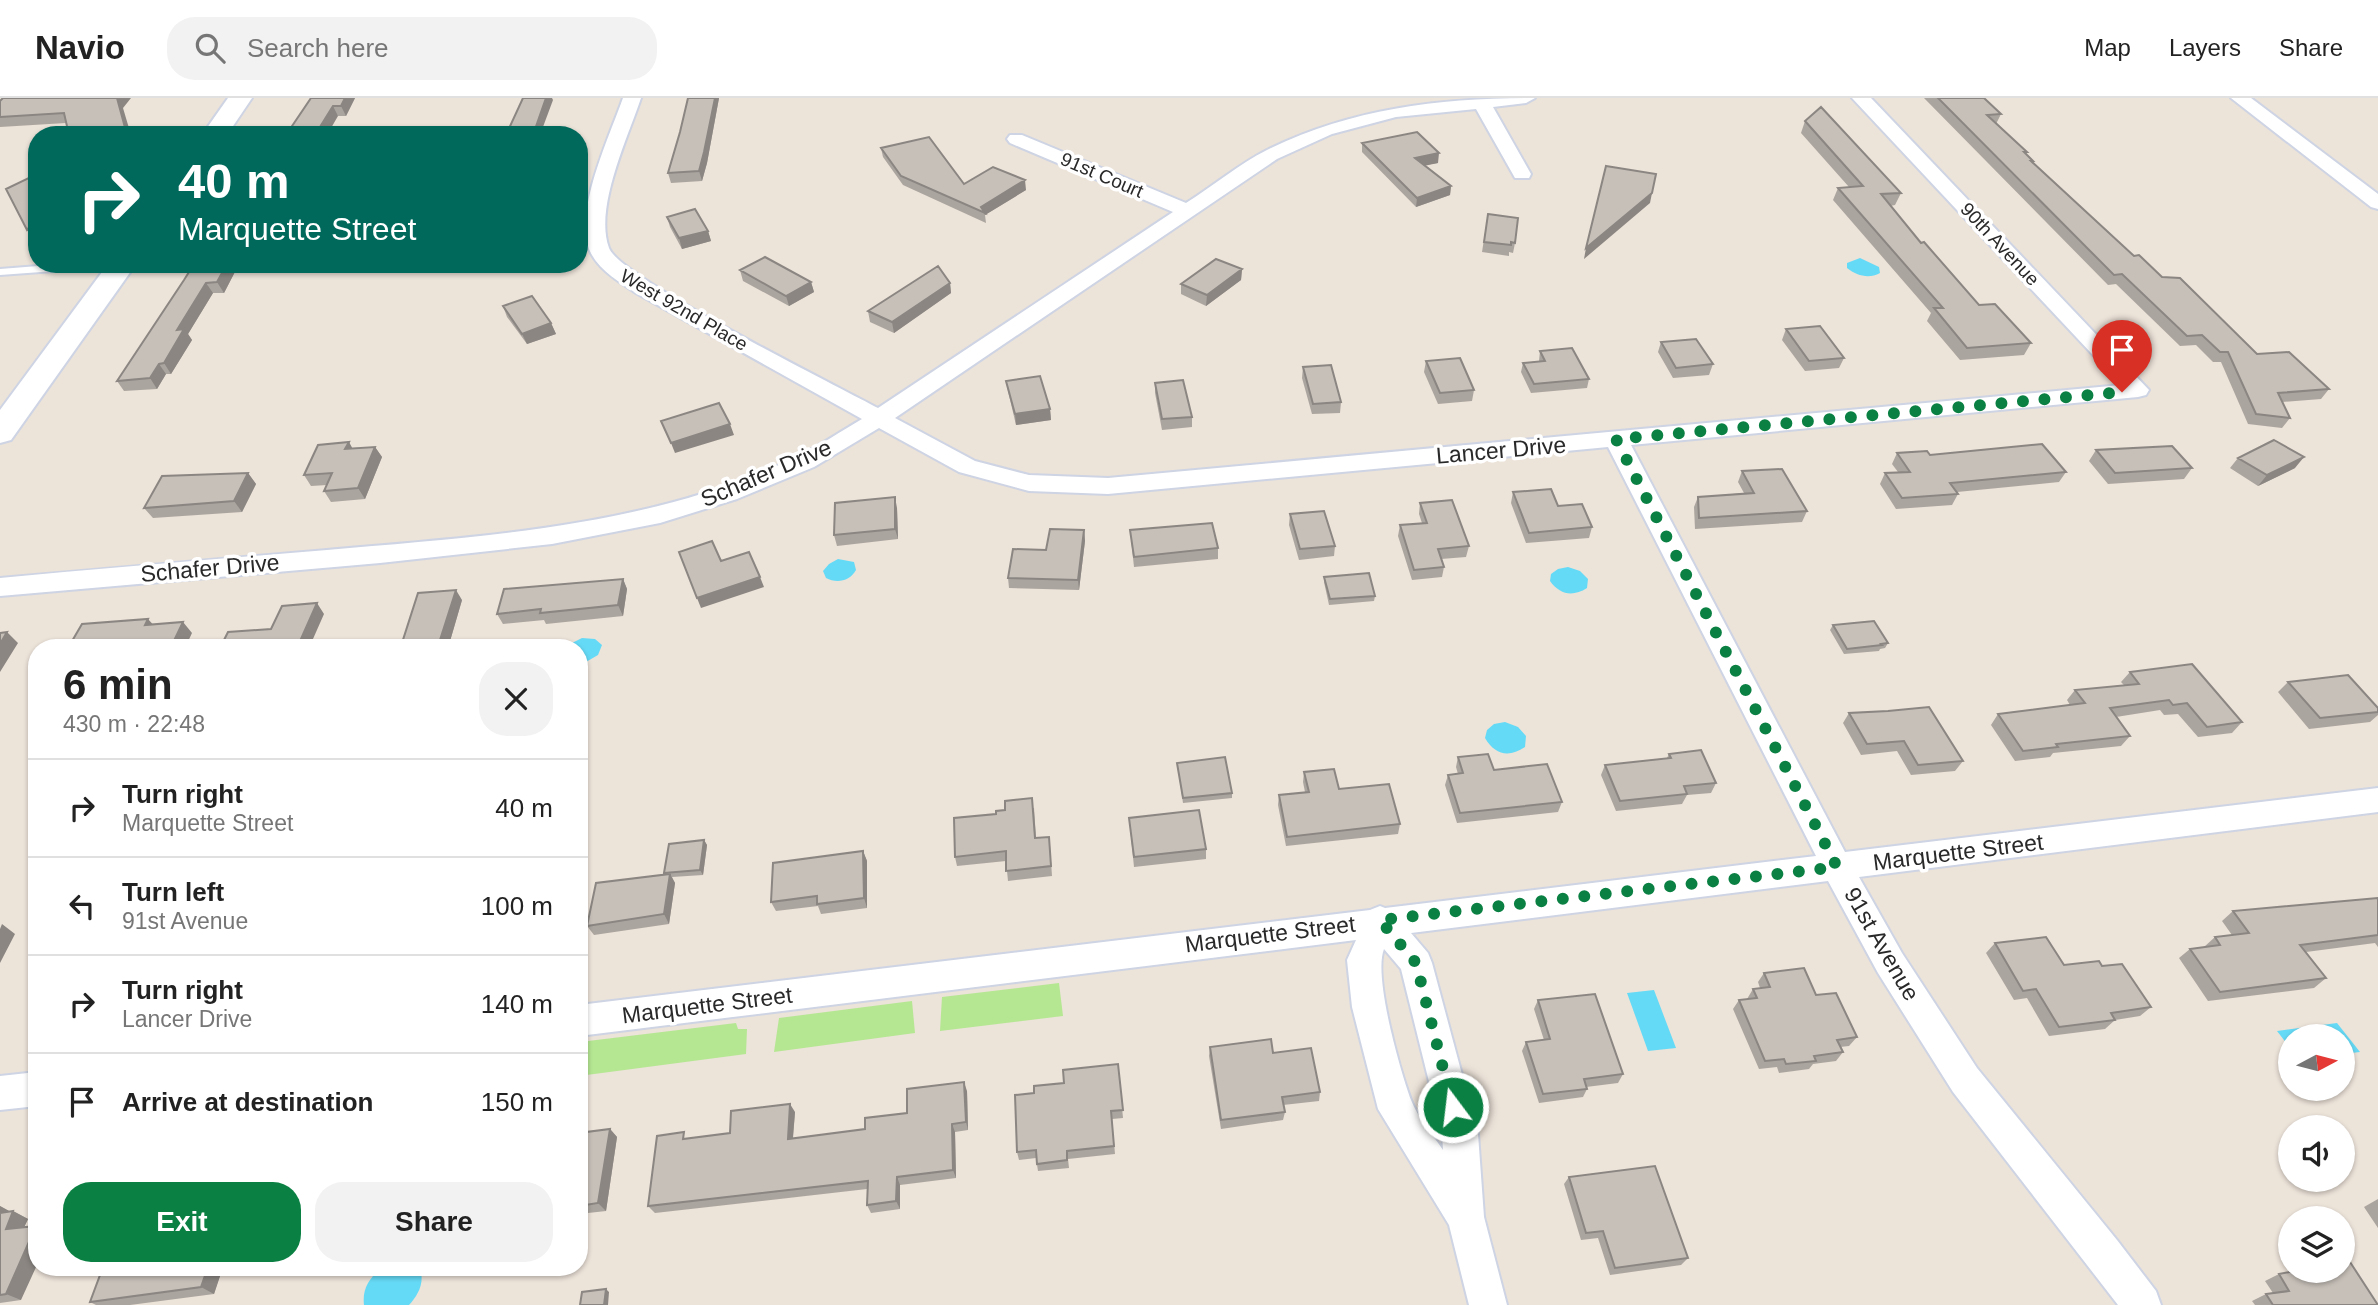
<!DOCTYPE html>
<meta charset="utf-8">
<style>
:root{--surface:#fff;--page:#f2f2f2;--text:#222;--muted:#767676;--line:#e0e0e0;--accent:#0b8043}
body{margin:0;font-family:Arial,sans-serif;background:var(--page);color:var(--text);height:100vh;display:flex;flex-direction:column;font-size:26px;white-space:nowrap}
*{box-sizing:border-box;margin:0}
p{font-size:23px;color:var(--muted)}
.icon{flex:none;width:38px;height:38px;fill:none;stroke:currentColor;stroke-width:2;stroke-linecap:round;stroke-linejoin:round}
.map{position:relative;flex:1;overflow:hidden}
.drawer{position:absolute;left:28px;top:541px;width:560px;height:637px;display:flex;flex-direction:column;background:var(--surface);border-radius:28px;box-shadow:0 2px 5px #0004}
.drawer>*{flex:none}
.top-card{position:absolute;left:28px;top:28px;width:560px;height:147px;border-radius:28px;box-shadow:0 2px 5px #0004;background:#00695c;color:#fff;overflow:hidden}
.needle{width:46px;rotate:83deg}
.fabs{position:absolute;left:2278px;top:926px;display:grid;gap:14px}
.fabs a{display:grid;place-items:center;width:77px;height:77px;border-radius:50%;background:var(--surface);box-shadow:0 2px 5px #0004;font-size:35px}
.pin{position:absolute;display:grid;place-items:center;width:60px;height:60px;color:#fff;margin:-72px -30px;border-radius:50% 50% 50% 0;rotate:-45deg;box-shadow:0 0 7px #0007}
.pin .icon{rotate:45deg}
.me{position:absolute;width:77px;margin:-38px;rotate:345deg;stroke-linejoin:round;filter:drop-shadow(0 0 5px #0008)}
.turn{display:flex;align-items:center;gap:24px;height:147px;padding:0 35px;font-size:32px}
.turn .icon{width:91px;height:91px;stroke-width:2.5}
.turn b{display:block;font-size:49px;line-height:60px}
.round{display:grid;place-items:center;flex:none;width:74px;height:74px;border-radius:28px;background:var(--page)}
.head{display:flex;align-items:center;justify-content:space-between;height:119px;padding:0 35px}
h1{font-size:42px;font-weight:700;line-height:52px}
.cta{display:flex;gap:14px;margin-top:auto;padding:14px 35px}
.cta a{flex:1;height:80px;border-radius:28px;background:var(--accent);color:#fff;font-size:28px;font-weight:700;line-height:80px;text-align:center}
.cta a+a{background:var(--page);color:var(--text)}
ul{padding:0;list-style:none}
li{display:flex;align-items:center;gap:21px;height:98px;padding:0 35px;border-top:2px solid var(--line)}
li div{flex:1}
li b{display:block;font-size:26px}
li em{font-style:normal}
header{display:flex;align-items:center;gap:42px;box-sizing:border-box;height:98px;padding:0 35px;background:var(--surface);border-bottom:2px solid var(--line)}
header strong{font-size:33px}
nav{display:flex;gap:38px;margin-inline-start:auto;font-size:24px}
.search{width:490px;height:63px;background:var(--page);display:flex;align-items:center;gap:18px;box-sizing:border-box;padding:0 24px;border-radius:28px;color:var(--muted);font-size:26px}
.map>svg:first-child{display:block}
</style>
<header>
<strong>Navio</strong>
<div class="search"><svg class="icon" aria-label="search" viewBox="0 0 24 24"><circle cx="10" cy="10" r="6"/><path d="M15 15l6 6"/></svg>Search here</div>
<nav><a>Map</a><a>Layers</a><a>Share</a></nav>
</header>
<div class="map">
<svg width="2378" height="1207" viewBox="0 0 2378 1207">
<rect width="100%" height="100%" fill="#ece3d9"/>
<path fill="#b5e792" d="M1059,885l4,33 -123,15 2,-34z
M912,903l3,32 -141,19 5,-34z
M736,925l2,6h9l-1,25 -167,22 1,-34z"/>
<path fill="#65daf6" d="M1860,160l19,9 1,6c-11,6 -23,3 -33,-5v-5z
M838,461l16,3 2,8c-6,11 -19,14 -30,8l-3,-7 6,-7z
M1568,469l12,4 8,8 -1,9c-14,9 -27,7 -37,-7l1,-7 7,-5z
M582,540l13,1 7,6 -4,10 -19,11v-18l-15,-1z
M1505,624l13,5 8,9 -1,11c-16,11 -30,8 -40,-9l2,-8 7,-6z
M1654,892l22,58 -28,3 -21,-58z
M2337,925l23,29 -17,2v-18h-52v13l-14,-18z
M383,1169l37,1c5,15 -2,27 -11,37h-45c-2,-17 6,-28 19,-38z"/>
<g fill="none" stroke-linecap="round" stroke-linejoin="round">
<defs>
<path id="lane" d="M64,166h50l-5,3 -109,8v-6z"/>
<path id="street" d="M623,0h18c-13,39 -47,110 -32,150 11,30 228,138 269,160l295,-196 -163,-69 -3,-4 3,-4h12l164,68c27,-17 53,-39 81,-53 85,-42 175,-52 268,-52l-9,5 -33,4 38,67 -2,4h-14l-39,-69 -80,8 -64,17 -55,25 -382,259 80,43 54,14 79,3 1013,-93 -269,-287h19l278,292 -3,5 -8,2 -507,48 214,407 533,-64v24l-519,65 43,76 75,115 140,172 39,51 5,14h-43l-165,-213 -75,-119 -50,-92 -417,52 17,20 4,10 46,171 6,83 23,88h-38l-20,-80 -71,-116 -26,-102 -5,-47 9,-20 -777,96v-31l791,-95 10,-4 5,2 431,-52 -208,-409 -500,47 -79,-3 -70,-19 -80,-44 -65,39 -77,32 -77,24 -108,21 -172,19 -380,33v-18c109,-10 218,-19 327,-28 158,-14 326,-23 471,-94 22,-10 43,-25 64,-37l-226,-126c-17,-11 -39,-24 -47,-44 -15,-38 21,-114 34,-151zM1384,851l17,20 41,165 1,16c-10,-15 -25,-32 -32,-50 -11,-30 -38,-124 -27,-151z
M2231,0h20l127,96v15l-7,-2z
M37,974v34l-37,4v-34z"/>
<path id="secondary" d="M228,0h24l-25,37h-25z
M108,166h28l-125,176 -11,3v-33z"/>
</defs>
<use href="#lane" stroke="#ced4e3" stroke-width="4"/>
<use href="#street" stroke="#ced4e3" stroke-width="4"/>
<use href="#secondary" stroke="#ced4e3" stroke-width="4"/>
<use href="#lane" fill="#fff" fill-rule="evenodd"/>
<use href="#street" fill="#fff" fill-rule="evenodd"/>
<use href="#secondary" fill="#fff" fill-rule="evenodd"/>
</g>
<path fill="#aba59f" d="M311,0h44l-9,18h-8z
M688,0h31l-12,65 -5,18 -31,2 -3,-10 12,-41z
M1924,0h60l17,16 -5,10 31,28 -1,2 7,7 -1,2 102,93 28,21 95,77 72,35 -8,10 -39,3 8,16 -8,10 -34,-4 -27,-62h-8l-17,-17 -16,1 -64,-62 -8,1z
M0,3l123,7 -57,15 -66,4z
M1805,23l96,72 -6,12 -5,1 31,37 58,62 52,38 -7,12 -64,5 -33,-39 4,-8 -98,-113 5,-12 11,-1 -48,-54z
M1362,45l76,20 -13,2 26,21 -1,9 -34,12 -54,-55z
M881,50l83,36 62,6 -41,25 1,8 -83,-38 -20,-28z
M1488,116l27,29 -2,10 -4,-1v4l-27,-4z
M667,119l41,14 3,10 -29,8 -12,-22z
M239,166l-15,29h-11l-25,41 4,6 -21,34h-5l-9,15 -33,2 -7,-10 67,-101z
M1242,171l-1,11 -35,26 -25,-12v-10z
M740,172l71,12 3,10 -25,14 -46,-25z
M950,185l1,10 -57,40 -24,-11 -2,-11z
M503,208l48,17 5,11 -29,10 -20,-27z
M1786,231l58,29 -5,10 -34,3 -23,-31z
M1661,244l52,22 -4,11 -36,3 -15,-26z
M1540,253l49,28 -2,9 -56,5 -10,-21 2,-9 16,-2z
M1426,263l48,29 -2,11 -34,3 -14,-32z
M1303,269l38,35 -1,11 -28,1 -10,-36z
M1006,283l44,28 1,11 -35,5 -8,-34z
M1155,285l37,34v10l-30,3 -7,-37z
M375,349l7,10 -17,42 -34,3 -7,-11 3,-6 -16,1 -7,-11 48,-27z
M2096,352l96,18 -8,11 -76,5 -19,-23z
M1897,355l33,2 136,17 -7,10 -102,10 1,2 -6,11 -56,4 -16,-25 5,-11 13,-1 -6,-8z
M2238,360l57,10 -37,18 -28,-18z
M1742,373l65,40 -5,11 -107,7 -1,-22 4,-10 46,-4 -6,-11z
M248,375l8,11 -14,28 -89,6 -9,-10z
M1513,394l45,14 34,21 -3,11 -63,5 -15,-40z
M1420,405l49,43 -3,11 -25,2 3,8 -2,10 -30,3 -14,-44 2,-11 22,-2 -3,-9z
M897,410l1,31 -61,7 -3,-11z
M1290,416l45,32 -1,10 -35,4 -10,-35z
M1084,432l1,11 -6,49 -70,-2 -1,-10 38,-28z
M1130,432l88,18v11l-84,8z
M1324,479l51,19 -1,5 -45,4 -5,-23z
M623,481l4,10 -4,27 -77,8 -2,-4 -41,4 -6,-10z
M462,502l-14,48h-43l-3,-5z
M1833,527l55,18 -3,5 -5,1 -1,2 -35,3 -14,-24z
M2130,574l112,50 -10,11 -34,4 -20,-23 -14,1 -4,-5 -44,7 14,19 -9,10 -68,7 -3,4 -35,4 -24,-36 7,-11 72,-9 -3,-5 8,-10 49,-5 -3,-3z
M2288,584l90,26v7l-8,7 -61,7 -31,-37z
M1849,615l114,48 -8,10 -44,4 -14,-24 -36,4 -18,-32z
M1669,656l47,29 -5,10 -24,2 -5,9 -66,7 -15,-36 4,-10 62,-7z
M1458,659l36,13 68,32 -4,10 -101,11 -12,-38 3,-10 10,-1 -2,-7z
M1177,665l55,30v5l-49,5z
M1304,674l35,17 61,35 -2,10 -112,12 -8,-41 1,-10 26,-3 -2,-10z
M1034,710l2,30 14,8 2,30 -44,5 -2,-20 -49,5 -2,-9 41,-43z
M1129,720l77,31v10l-72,8z
M704,742l3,5 -4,30 -31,2 3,6 -6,41 -75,11 -7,-9 78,-52 -1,-1z
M863,753l4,10v47l-46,6 -3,-8 -42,5 -5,-9z
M2378,800v49l-3,-4 -69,9 20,26 -12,10 -106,13 -29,-43 11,-9 14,-2 11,-10 17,-2 -10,-14 11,-10z
M1995,845l69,22 38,1 49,41 -11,9 -25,4 -10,9 -56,7 -22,-38 -13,2 -28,-47z
M1764,875l52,22 41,42 -8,9 -9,1 3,5 -7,9 -23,3 -4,5 -30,4 -2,-6 -18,2 -26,-60 6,-9 8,-1 6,-10 7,-1 -2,-6z
M1538,902l85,74 -5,9 -32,4 1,2 -4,8 -44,6 -17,-52 4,-9 18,-2 -10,-31z
M1210,949l63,6 47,39 -1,9 -36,4 2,7 -2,8 -62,9 -12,-73z
M1118,966l5,54 -11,1 3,35 -47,5 1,9 -31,3 -2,-13 -17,2 -2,-8 17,-59z
M967,993l1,39 -13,2 1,46 -56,7v24l-29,4 -4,-8v-16l-212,24 -7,-7 41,-67 41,-6 65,-21 -2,27 72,-10z
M610,1031l7,8 -11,74 -27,3v-81z
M1569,1079l119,81 -7,7 -71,10 -12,-37 -17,2 -17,-56z
M2378,1101v29l-14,-21z
M0,1108l10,6 3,-1 15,8 -4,8 -3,73 -21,3z
M103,1169h120l-9,27 -84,11h-34l-6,-3z
M2279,1176l99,31h-123l-3,-4 14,-7 7,-1 -8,-12z"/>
<path fill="#8b8682" d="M117,0h14l-8,10 8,27h-4z
M345,0h10l-9,18 -5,-10z
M546,0h6l1,2 -13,35h-7z
M715,0h4l-12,65 -5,18 -3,-10z
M333,8l5,10 -11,19h-12z
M1439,55l-1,10 -24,5 1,-10z
M1025,82l1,10 -41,25 -4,-8z
M1451,88l-1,9 -34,12 1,-9z
M1652,95l-2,10 -66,56 2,-11z
M37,120v19l-2,3 -8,-10z
M708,133l3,10 -29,8 -3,-11z
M227,166h12l-15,29 -7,-11z
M458,166h47l-43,8z
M1242,171l-1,11 -35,26 1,-11z
M811,184l3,10 -25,14 -3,-10z
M206,185l7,10 -25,41 4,6 -21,34 -7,-11 13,-33z
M950,185l1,10 -57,40 -2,-11z
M551,225l5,11 -29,10 -5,-10z
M159,266l7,10 -9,15 -7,-11z
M1050,311l1,11 -35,5 -1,-11z
M730,326l4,11 -59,18 -4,-10z
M349,344l6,11 -10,-4z
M375,349l7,10 -17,42 -7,-11z
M2304,359l-9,11 -37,18 9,-11z
M248,375l8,11 -14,28 -8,-11z
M895,399l2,11 1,31 -3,-10z
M1084,432l1,11 -6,49 -1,-10z
M760,479l4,10 -63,21 -4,-10z
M623,481l4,10 -4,27 -5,-11z
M456,492l6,10 -14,48h-2l-6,-8z
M317,505l7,11 -15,34h-12z
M148,521l9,10 -12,-4z
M183,524l9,11 -7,15h-14z
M7,534l11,11 -18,29v-28z
M704,742l3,5 -4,30 -3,-5z
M863,753l4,10v47l-3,-10z
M670,776l5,9 -6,41 -5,-10z
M2,826l13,10 -15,29v-34z
M964,984l3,9 1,39 -2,-8z
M790,1006l5,8 -3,35 -4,-8z
M952,1026l3,8 1,46 -3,-8z
M610,1031l7,8 -11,74 -8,-8z
M897,1079l3,8v24l-4,-8z
M0,1108l13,7v-2l15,8 -8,17 -14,-7 -6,-13z
M36,1128l1,39 -16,35 -15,-6z
M208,1169h15l-9,27 -13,-7z
M606,1191l3,3 -1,13h-4z"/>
<path fill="#c7c0b9" stroke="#8b8682" stroke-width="2" d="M3,0h114l10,37h-58l-5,-22 -64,4v-16z
M311,0h34l-4,8h-8l-18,29h-29z
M523,0h23l-13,37h-27z
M688,0h27l-11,54 -5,19 -31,2 12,-41z
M1938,0h46l17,16 -14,1 40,37h-3l9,9h-2l103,95 5,-1 23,22 18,1 77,76 32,-2 40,37 -51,4 12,25 -34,-4 -28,-62h-8l-18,-17 -15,1 -65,-62 -8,1z
M1821,9l80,86 -20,1 40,49 3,-1 55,63 16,-1 36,39 -64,5 -33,-40h9l-105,-120 25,-2 -58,-65z
M1417,34l22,21 -24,5 36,28 -34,12 -55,-55z
M929,39l35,47 29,-17 32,13 -44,27 4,6 -84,-37 -20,-28z
M1606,68l50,8 -4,19 -66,55z
M37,76v44l-10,12 -21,-41z
M695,111l13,22 -29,7 -12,-21z
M1488,116l30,4 -3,25 -4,-1v3l-27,-3z
M765,159l46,25 -25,14 -46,-26z
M1216,161l26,10 -35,26 -26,-11z
M194,166h33l-10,18 -11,1 -29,47 7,-1 -20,34 -5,1 -9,14 -33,3 67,-101z
M938,168l12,17 -58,39 -24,-11z
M532,198l19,27 -29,11 -19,-28z
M1820,228l24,32 -35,3 -23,-32z
M1696,241l17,25 -37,4 -15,-26z
M1572,250l17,31 -55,5 -11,-21 22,-2 -5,-10z
M1460,260l14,32 -34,3 -14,-32z
M1331,267l10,37 -28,2 -10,-37z
M1040,278l10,33 -35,5 -9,-33z
M1183,282l9,37 -30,2 -7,-36z
M719,305l11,21 -59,19 -10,-22z
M2274,342l30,17 -37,18 -29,-17z
M349,344l-4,7 30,-2 -17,41 -34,3 8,-18 -28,2 14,-30z
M2042,346l24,28 -116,11 8,11 -56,4 -17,-25 25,-1 -13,-19 30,-2 3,4z
M2172,348l20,22 -77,5 -19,-23z
M1782,371l25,42 -108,7 -1,-21 56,-4 -12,-22z
M248,375l-14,28 -90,7 18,-32z
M1551,391l7,17 24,-2 10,23 -63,6 -16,-41z
M895,399v32l-61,6 1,-32z
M1452,402l17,46 -31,3 6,18 -30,3 -14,-45 27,-2 -7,-20z
M1324,413l11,35 -35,3 -10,-35z
M1212,425l6,25 -84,9 -4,-27z
M1050,431l34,1 -6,50 -70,-2 5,-29 33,1z
M712,443l9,20 28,-9 11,25 -63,21 -18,-46z
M1369,475l6,23 -45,3 -6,-22z
M623,481l-5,26 -78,8 1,-4 -44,5 7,-25z
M456,492l-16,50 -38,3 16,-50z
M317,505l-20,45h-77l8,-16 43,-3 11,-23z
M148,521l-3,6 38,-3 -12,25 -103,1 14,-24z
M1874,523l14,22 -7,1 1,1 -35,4 -14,-24z
M7,534l-7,12v-11z
M2192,566l50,58 -35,5 -20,-24 -14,2 -4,-5 -59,8 20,28 -74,8 2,3 -35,4 -25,-37 87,-11 -10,-13 64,-6 -9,-12z
M2348,577l30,33v4l-58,6 -32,-36z
M1929,609l34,54 -45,4 -14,-24 -37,3 -18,-31 39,-2z
M1701,652l15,33 -32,3 3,8 -67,7 -15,-36 66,-7 -2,-4z
M1488,656l6,16 53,-6 15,38 -102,11 -12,-38 15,-2 -5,-16z
M1225,659l7,36 -49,5 -6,-35z
M1334,671l5,20 50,-5 11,40 -113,13 -8,-42 30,-3 -5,-20z
M1032,700l3,40 14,-1 2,29 -45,5v-20l-51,6 -1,-39 42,-4v-3l9,-1v-9z
M1199,712l7,39 -72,8 -5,-39z
M704,742l-4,30 -36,3 5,-29z
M863,753l1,47 -47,6v-8l-46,6 2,-39z
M670,776l-6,40 -77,12 9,-43z
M2378,800v37l-78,10 26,33 -106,14 -30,-43 30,-4 -5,-8 34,-4 -16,-22z
M2046,839l18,28 35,-4 3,5 20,-2 29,43 -40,6 4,7 -56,7 -23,-38 -13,2 -28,-48z
M1804,870l12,27 20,-2 21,44 -20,3 6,12 -29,4 2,5 -30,3 -2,-5 -19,2 -26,-61 18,-2 -4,-9 17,-2 -6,-14z
M1595,896l28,80 -39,5 3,10 -44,5 -17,-52 24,-3 -12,-39z
M1271,941l2,14 38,-5 9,44 -38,5 3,15 -64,8 -11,-73z
M1118,966l5,46 -12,1 3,35 -47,5v9l-30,4 -1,-14 -19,2 -2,-57 19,-2v-7l30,-3 -1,-13z
M964,984l2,40 -14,2 1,46 -56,7 -1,24 -29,4 1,-24 -220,25 9,-70 27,-4 -1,7 47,-6 1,-22 59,-7 -2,35 77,-10v-11l42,-5v-24z
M610,1031l-12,74 -19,3v-73z
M1655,1068l33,92 -73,10 -12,-37 -17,2 -17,-56z
M13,1113l-7,18 30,-3 -30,68 -6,1v-82z
M2350,1164l28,43h-105l-7,-11 23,-3 -10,-17 21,-4h43v-7z
M103,1169h105l-7,20 -111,15z
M606,1191l-2,16h-24l2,-13z"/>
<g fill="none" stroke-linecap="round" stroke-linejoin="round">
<path stroke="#0b8043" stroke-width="12" stroke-dasharray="0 21.6" d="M1453,1009l-37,-144 -36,-43 457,-53 -221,-428 506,-47"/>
</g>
<g text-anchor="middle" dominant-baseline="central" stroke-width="7" stroke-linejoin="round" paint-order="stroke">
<g font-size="19" fill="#292929" stroke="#fff">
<text transform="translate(1102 77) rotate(23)">91st Court</text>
<text transform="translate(2000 146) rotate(47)">90th Avenue</text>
<text transform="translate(684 212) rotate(30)">West 92nd Place</text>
</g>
<g font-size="23" fill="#292929" stroke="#fff">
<text transform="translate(1501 352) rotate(-5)">Lancer Drive</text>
<text transform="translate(766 375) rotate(-23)">Schafer Drive</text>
<text transform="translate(210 470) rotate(-5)">Schafer Drive</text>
<text transform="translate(1958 754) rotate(-7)">Marquette Street</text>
<text transform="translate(1270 836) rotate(-7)">Marquette Street</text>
<text transform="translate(1882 846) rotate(60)">91st Avenue</text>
<text transform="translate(707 907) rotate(-7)">Marquette Street</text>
</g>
</g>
</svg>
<div class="fabs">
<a><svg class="needle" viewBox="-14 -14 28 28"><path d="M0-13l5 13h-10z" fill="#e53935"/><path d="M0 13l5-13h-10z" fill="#767676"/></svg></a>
<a><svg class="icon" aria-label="sound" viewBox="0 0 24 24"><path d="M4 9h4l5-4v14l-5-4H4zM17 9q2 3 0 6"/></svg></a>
<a><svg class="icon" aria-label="layers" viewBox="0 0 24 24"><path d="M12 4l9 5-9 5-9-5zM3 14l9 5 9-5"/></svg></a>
</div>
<div class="pin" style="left:2122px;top:294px;background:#d93025"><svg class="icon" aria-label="arrive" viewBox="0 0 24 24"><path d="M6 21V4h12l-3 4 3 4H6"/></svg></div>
<svg class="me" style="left:1453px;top:1009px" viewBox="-20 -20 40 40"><circle r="17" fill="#0b8043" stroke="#fff" stroke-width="3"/><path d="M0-11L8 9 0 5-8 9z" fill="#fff"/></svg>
<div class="top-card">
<div class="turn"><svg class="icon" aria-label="right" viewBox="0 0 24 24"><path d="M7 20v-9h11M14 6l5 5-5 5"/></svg><div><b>40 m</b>Marquette Street</div></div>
</div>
<section class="drawer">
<div class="head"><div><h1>6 min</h1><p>430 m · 22:48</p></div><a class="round"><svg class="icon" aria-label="close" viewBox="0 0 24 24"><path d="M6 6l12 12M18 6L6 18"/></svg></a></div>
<ul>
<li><svg class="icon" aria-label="right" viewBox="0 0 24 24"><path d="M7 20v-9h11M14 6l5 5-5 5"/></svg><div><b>Turn right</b><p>Marquette Street</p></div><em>40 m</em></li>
<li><svg class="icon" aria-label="left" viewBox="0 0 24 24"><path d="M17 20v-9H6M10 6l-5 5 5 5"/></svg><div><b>Turn left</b><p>91st Avenue</p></div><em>100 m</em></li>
<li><svg class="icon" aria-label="right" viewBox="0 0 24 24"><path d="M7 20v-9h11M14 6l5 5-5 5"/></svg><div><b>Turn right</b><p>Lancer Drive</p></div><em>140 m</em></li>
<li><svg class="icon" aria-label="arrive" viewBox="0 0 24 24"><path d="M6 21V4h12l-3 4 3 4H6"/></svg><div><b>Arrive at destination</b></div><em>150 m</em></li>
</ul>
<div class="cta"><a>Exit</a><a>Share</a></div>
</section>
</div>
